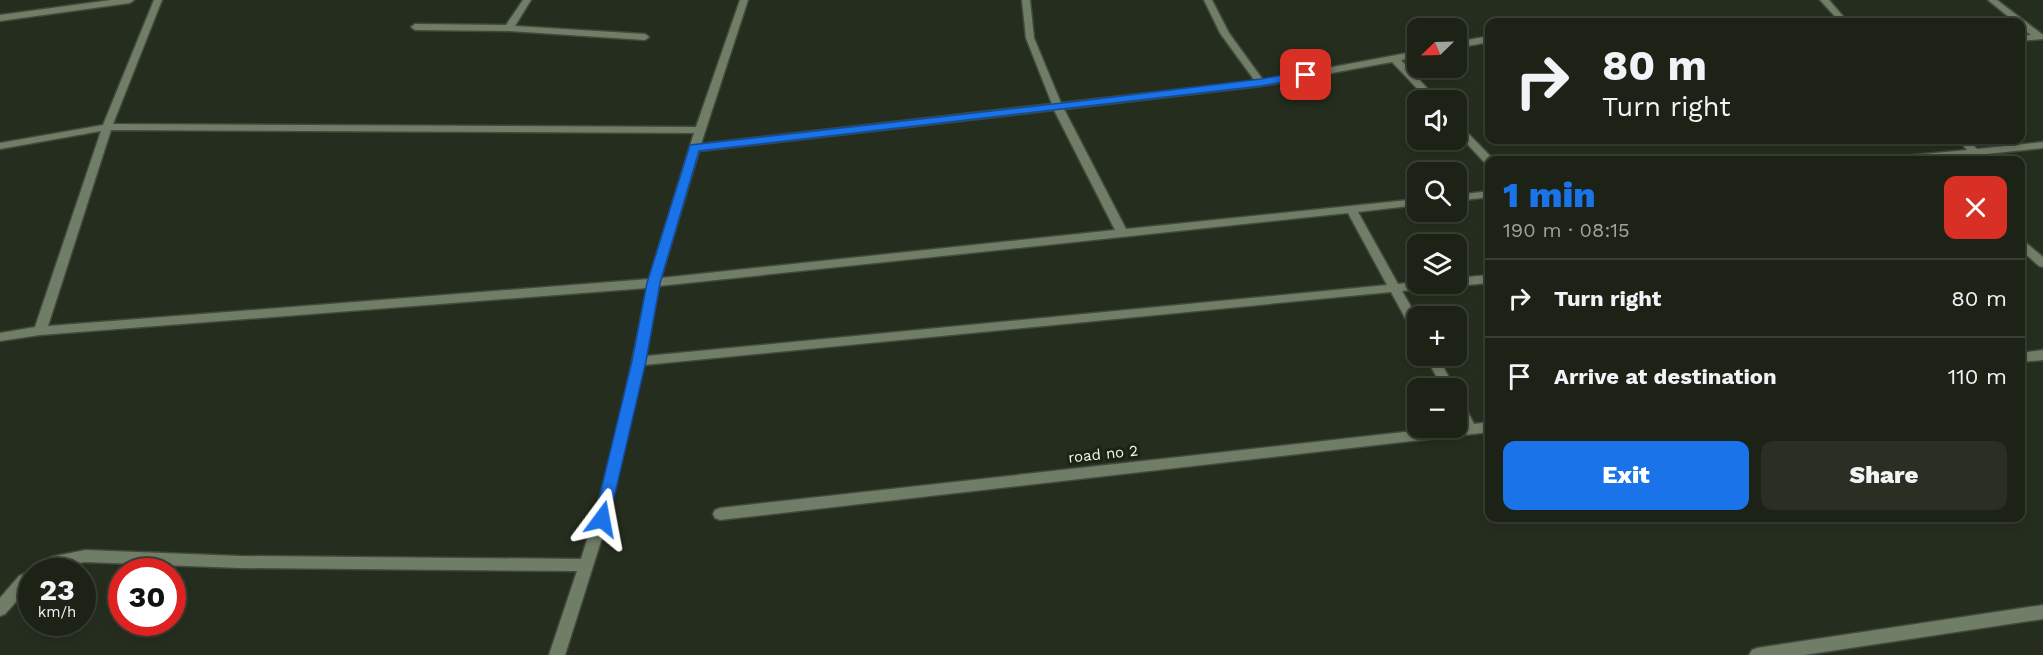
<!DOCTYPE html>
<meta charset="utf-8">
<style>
:root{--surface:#1c2216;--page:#292f23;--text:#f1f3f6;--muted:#a0a4a1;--line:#3a3f35;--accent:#1a73e8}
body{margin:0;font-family:"Work Sans",sans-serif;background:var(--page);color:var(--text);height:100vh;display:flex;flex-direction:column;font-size:22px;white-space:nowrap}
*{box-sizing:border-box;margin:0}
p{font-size:20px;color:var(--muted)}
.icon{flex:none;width:33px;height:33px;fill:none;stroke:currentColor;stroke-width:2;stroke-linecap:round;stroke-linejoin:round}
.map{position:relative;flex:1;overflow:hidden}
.details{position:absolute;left:1485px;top:156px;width:540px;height:366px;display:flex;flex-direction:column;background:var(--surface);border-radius:12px;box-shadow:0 3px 9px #0003,0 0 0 2px var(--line)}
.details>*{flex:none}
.banner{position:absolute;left:1485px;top:18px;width:540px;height:126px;border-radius:12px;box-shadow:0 3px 9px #0003,0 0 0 2px var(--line);background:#1c2216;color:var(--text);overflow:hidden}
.needle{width:39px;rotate:247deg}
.fabs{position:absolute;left:1407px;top:18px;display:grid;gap:12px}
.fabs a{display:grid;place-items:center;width:60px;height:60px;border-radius:12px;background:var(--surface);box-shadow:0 3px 9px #0003,0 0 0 2px var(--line);font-size:30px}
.speed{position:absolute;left:18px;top:558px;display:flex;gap:12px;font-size:30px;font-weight:700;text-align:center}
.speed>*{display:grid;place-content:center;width:78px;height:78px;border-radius:50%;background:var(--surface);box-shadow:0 3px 9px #0003,0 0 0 2px var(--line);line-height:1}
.speed small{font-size:15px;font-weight:400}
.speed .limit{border:9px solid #d22;background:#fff;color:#111}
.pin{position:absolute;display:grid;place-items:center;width:51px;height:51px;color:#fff;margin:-26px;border-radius:12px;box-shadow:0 3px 9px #0006}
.me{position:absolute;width:66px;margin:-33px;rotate:13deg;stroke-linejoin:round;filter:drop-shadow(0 0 4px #0008)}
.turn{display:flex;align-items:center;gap:21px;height:126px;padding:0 18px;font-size:27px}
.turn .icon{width:78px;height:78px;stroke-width:2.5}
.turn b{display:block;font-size:42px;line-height:51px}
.round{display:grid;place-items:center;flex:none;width:63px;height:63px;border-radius:12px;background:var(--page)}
.headline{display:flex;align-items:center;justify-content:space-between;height:102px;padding:0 18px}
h1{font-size:36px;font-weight:800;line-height:45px;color:var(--accent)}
.action{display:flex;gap:12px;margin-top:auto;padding:12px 18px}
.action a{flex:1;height:69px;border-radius:12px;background:var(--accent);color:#fff;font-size:24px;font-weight:800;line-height:69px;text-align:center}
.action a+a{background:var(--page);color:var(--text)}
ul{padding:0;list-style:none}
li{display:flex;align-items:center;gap:18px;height:78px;padding:0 18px;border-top:2px solid var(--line)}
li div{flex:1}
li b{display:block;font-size:22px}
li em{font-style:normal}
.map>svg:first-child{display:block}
</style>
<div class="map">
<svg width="2043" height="655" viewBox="0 0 2043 655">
<rect width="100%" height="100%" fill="#252e1e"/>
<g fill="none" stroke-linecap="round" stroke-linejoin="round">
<defs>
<path id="street" d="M111,0h23l-4,3 -130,18v-6z
M154,0h8l-49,124 583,3 44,-127h8l-47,144 351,-40 -26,-66 -4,-38h8l4,38 27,65 194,-22 -35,-48 -16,-33h8l17,33 34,47 155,-29v6l-17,3 37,40h-10l-36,-38 -131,24 -197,23 62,120 292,-30v6l-60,7 40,72 20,-2v2h25l-6,4 -35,3 16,28v16l-4,-1 -23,-42 -747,73 -36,154 -43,136h-16l28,-84 -337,-3 -155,-6 -26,5 -7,5h-20v12l-27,30 -5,2v-18l19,-22 14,-6 18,-13 34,-7 155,6 341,3c29,-89 48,-180 66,-271l-607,47 -40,6v-8l35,-6 66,-196 -101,18v-6l103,-18zM1054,110l61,120 -454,48 38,-127zM111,130l583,3 -45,146 -601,47zM1348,213l39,72 -741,71 13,-70z
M523,0h8l-16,26 130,8 4,3 -4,3 -136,-9 -94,-1 -4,-3 4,-3 91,1z
M1820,0h9l19,22h-8z
M1988,0h9l46,35v4l-23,2v-6h11l-11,-8v-5h-5z
M1490,36v6l-34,6v-6z
M1456,123l3,1 35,36h-4v5l-4,-1 -30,-32z
M1958,140h10l9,9 66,-7v6l-114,12h-41l5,-3 74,-7z
M1490,191v6l-34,4v-6z
M2020,238l23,19v10l-4,-1 -19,-17z
M1490,275v8l-34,3 -5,-2h5v-6z
M2043,350v10l-23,2v-9z
M1425,356h12l18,32h-12z
M1456,397l5,2 13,25 16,-2v10l-770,88 -5,-2 -2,-4 2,-4 5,-2 720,-80h16v-2l6,-1 -6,-10z
M2043,605v14l-239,36h-55l3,-5 5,-2z"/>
</defs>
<use href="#street" stroke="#424a3b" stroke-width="3"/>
<use href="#street" fill="#707d67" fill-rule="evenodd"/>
</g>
<path fill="#1a73e8" stroke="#114b97" stroke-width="1.5" d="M1306,71l5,4 -1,2 -49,9 -562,65 -39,132 -14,78 -37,158 -2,4 -5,2 -6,-2 -2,-4 38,-158 15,-78 43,-138 390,-44 181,-22z"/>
<g text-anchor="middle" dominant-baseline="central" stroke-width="6" stroke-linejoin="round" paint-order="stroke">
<g font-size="15" fill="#f1f7ed" stroke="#1b2414">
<text transform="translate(1103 454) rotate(-6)">road no 2</text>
</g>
</g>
</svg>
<div class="fabs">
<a><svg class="needle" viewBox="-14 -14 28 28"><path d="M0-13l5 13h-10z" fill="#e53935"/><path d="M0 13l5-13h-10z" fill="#a0a4a1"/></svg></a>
<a><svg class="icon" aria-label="sound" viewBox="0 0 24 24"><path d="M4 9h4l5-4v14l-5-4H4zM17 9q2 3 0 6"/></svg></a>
<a><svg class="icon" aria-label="search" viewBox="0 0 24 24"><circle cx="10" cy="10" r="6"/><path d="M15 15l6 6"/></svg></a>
<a><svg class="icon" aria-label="layers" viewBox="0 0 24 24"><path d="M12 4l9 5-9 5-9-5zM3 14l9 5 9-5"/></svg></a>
<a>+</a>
<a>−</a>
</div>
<div class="speed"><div>23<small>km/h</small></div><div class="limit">30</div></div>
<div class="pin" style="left:1306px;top:75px;background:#d93025"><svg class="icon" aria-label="arrive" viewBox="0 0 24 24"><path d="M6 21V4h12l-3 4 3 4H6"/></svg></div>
<svg class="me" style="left:602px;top:519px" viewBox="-20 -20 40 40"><path d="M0-17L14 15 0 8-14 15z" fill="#1a73e8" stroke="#fff" stroke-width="4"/></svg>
<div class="banner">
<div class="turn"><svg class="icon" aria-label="right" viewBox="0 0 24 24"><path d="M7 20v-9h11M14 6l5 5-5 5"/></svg><div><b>80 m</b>Turn right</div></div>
</div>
<section class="details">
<div class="headline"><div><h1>1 min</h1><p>190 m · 08:15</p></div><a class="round" style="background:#d93025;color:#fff"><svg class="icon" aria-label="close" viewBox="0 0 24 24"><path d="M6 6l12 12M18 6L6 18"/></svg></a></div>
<ul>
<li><svg class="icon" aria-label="right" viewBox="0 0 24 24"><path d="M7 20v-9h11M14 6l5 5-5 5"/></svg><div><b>Turn right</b></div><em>80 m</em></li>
<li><svg class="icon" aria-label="arrive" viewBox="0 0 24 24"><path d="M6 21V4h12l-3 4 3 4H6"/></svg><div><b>Arrive at destination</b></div><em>110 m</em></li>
</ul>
<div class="action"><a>Exit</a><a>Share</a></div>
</section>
</div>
